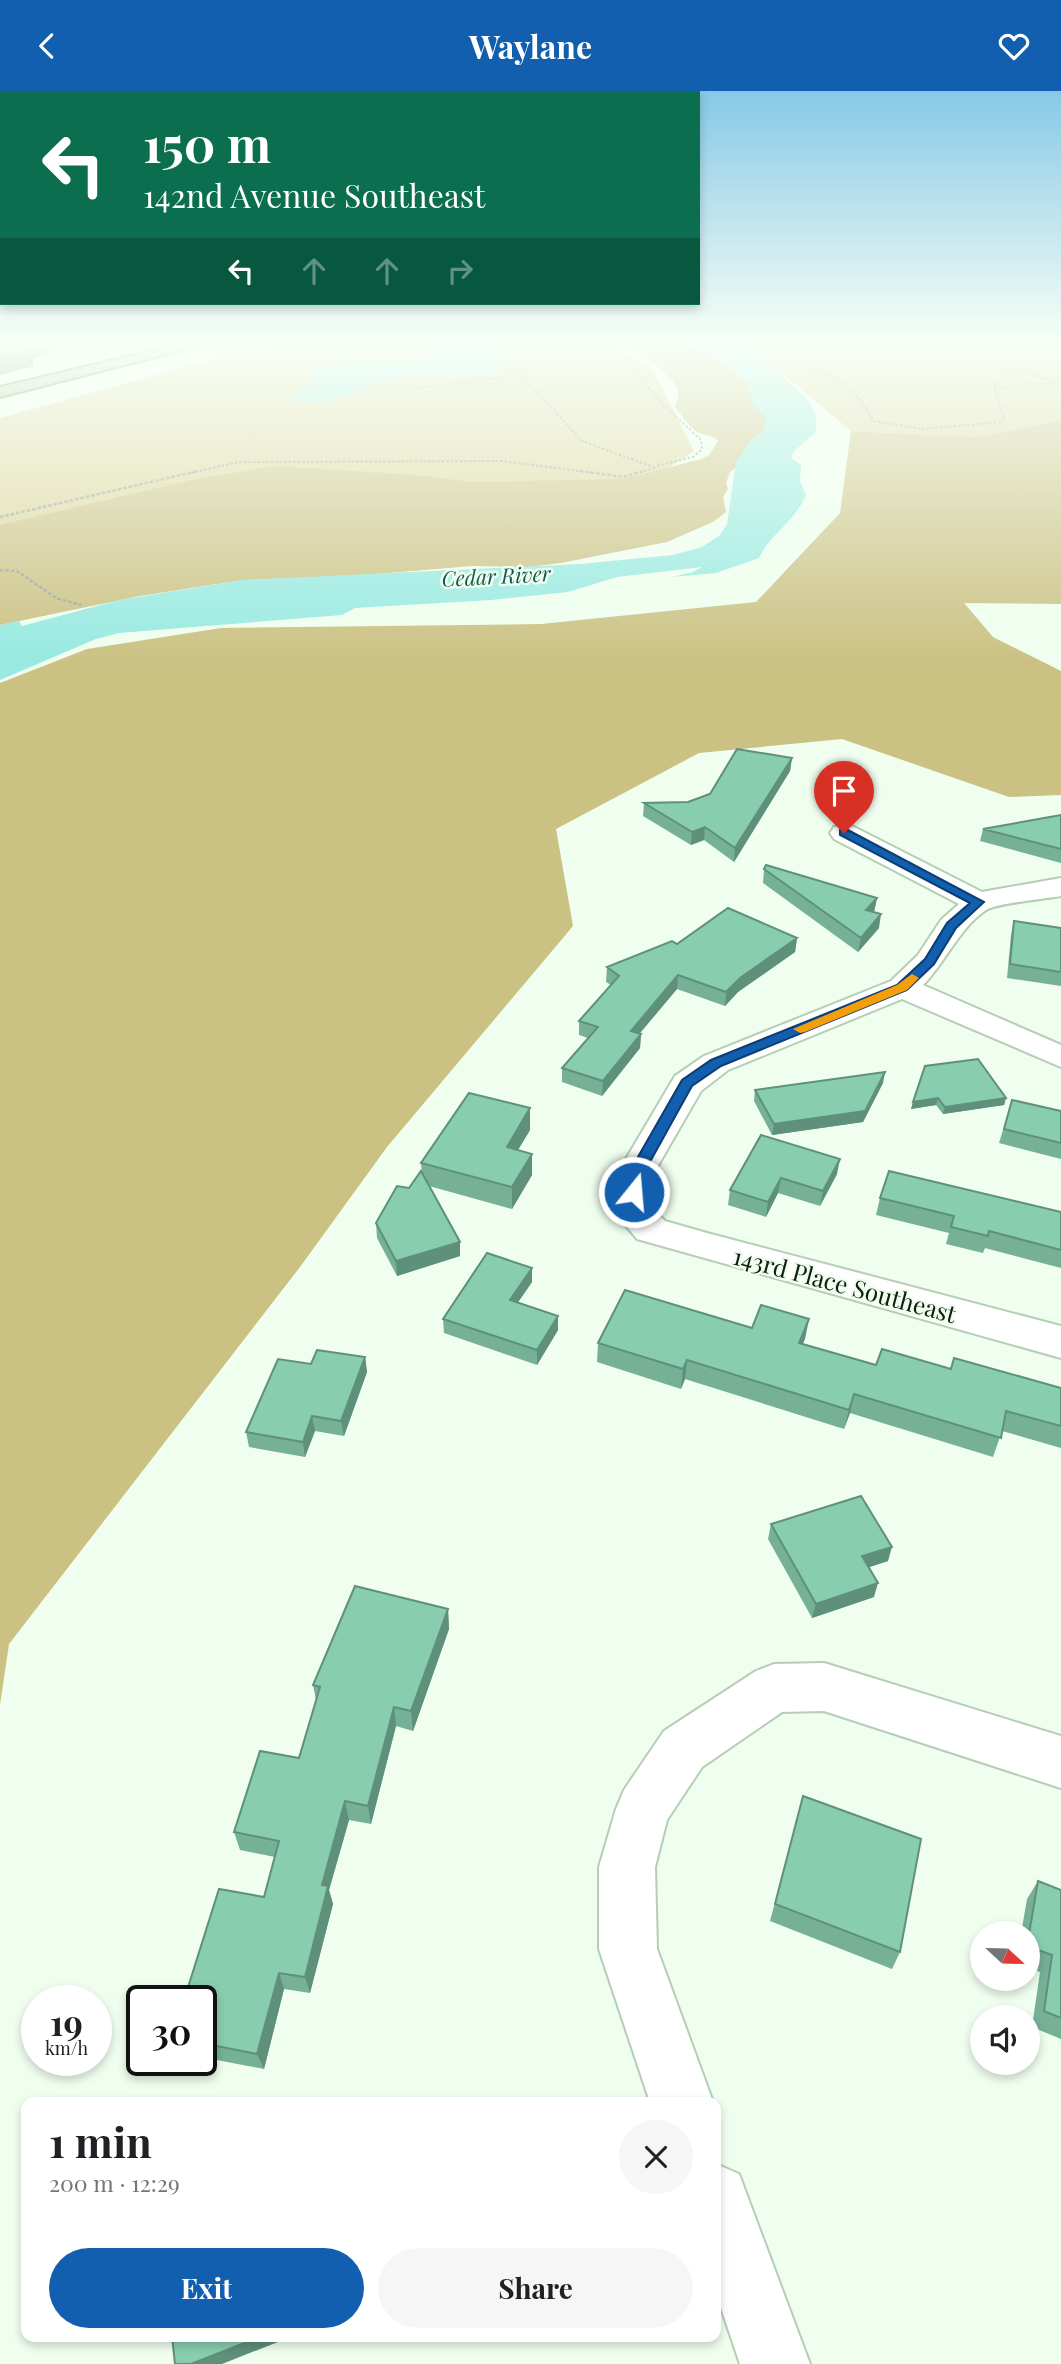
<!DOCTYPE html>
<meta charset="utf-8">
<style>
:root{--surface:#fff;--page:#f6f6f6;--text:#202124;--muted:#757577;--accent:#115fae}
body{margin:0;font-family:"Playfair Display",serif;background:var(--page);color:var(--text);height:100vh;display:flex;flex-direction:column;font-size:26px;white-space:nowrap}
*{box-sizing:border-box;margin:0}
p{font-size:23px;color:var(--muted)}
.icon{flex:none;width:38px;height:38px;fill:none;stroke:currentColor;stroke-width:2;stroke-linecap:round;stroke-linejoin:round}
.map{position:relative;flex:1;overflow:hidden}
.sheet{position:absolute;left:21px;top:2006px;width:700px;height:245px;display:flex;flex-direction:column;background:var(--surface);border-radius:14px;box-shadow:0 4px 10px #0003}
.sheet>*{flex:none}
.top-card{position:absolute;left:0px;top:0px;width:700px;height:214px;box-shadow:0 4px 10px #0003;background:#0b6e4f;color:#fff;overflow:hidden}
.needle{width:46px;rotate:112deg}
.tools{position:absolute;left:970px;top:1830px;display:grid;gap:14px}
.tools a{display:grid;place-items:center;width:70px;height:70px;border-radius:50%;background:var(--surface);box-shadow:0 4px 10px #0003;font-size:35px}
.speed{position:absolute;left:21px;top:1894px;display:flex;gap:14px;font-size:35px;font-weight:700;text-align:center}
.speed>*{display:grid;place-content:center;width:91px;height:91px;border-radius:50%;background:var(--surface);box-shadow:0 4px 10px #0003;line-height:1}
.speed small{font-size:18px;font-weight:400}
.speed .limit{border:4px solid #111;border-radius:10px;background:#fff;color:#111}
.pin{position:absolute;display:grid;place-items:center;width:60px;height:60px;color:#fff;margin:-72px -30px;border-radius:50% 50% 50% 0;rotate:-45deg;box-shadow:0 0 7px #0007}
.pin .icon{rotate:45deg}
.me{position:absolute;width:77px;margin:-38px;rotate:17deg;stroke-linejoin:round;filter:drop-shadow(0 0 5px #0008)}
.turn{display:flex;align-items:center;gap:24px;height:147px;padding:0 28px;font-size:32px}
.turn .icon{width:91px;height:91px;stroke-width:2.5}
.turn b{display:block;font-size:49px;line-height:60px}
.lanes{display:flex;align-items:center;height:66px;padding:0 28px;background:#0003;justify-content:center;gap:35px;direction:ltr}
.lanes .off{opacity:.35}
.round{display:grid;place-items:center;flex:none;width:74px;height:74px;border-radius:37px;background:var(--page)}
.summary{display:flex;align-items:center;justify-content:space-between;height:119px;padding:0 28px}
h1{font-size:42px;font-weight:700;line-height:52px}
.button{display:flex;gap:14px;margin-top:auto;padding:14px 28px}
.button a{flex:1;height:80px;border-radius:42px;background:var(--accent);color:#fff;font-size:28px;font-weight:700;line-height:80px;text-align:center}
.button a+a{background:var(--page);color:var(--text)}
header{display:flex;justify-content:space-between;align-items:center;height:91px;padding:0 28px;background:var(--accent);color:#fff;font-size:32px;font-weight:700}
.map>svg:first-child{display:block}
</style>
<header><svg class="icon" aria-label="back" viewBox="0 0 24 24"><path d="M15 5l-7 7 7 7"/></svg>Waylane<svg class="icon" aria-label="heart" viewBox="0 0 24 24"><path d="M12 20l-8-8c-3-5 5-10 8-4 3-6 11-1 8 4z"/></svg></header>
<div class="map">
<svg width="1061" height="2273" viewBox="0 0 1061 2273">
<rect width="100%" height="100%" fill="#effeee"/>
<path fill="#ddd398" d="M286,252h321l45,25 42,83 -35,23 -79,27 -580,45v-128l203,-56z
M746,252h315v77l-83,17 -127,-6z"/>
<path fill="#cbc183" d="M616,252h63l58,18 43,51 -37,51 -13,9 -4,11 2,6 -5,8 3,15 -13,10 -46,20 -106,21 -33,4 -56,-1 -119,10 -110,4 -103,16 -140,29v-100l196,-46 80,-13 140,9 55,7 152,-3 78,-20 8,-4 9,-14c-6,-7 -13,-5 -21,-9 -7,-4 -17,-19 -22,-26 17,-27 -39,-55 -59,-63z
M1061,329v184l-97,-1 29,34 68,34v124l-52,2 -167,-58 -143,14 -143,76 17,97 -186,221 -87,120 -291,377 -9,61v-1022l87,-34 134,-21 320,-4 215,-22 84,-89 11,-82 127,6z"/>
<path fill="#97e9e1" d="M440,252h55v7l8,12c-10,17 -32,15 -49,14 -21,-2 -39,-2 -60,2 -29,7 -73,36 -104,20l7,-7 14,-6c3,-5 2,-12 6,-15 11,-9 82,-9 100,-10l11,-4z
M698,252h47l13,9 52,50 6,14v16l-21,18 -4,8 10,7 -1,16 6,14c-12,28 -36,39 -47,63l-43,15 -44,4 21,-5 9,-5 -85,10 -49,15 -77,8 -136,8 -13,7 -223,18 -23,6 -96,41v-55l19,-4 3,5 97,-26 124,-20 337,-16 93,-9 29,-8 18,-12 7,-11 9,-62 15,-22 12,-9 3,-13 -12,-12 -8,-25 -33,-24 -16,-8z"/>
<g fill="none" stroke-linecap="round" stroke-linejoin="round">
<defs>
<path id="minor" d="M844,734l10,2 128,65 79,-14v18c-16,3 -64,7 -75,14 -26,17 -41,53 -63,75l138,60v22l-159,-68 -174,71 -27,21 -45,78 -4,23 2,18 11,11 42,12 354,93v32l-424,-119 -21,-25 -2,-22 6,-23 55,-93 29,-20 187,-75 27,-26 23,-35 18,-16 -125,-65 -4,-6 4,-6z
M824,1572l237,73v52l-237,-77 -42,1 -80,55 -35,53 -12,47 2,82 56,153h-63l-51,-153v-82l17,-58 8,-19 40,-59 92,-60 18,-7z
M716,2073l23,10 71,190h-70l-24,-71z"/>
<path id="major" d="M185,252h25l-210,54v-10z"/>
</defs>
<use href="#minor" stroke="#b5ceb4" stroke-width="4"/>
<use href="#major" stroke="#5a683a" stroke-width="4"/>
<path stroke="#99a698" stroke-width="2" stroke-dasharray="2.5 2" stroke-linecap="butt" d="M593,252l30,15 41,47 37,35 1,9 -9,8 -37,9
M789,252l19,9 1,13 43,24 22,32 47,8 81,-7 2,-4 -10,-31 21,-27 -9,-12 -10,-5
M224,260l33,-8
M222,264l53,-12
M514,276l68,74 74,27 -19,5
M1011,277l43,13
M1051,287l10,1
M412,298l91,-12 11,-10 -10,-24
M995,298l29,-5 37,-1
M191,382l48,-11 263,-1 92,12"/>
<path stroke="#99a698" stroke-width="2.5" stroke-dasharray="3.5 2" stroke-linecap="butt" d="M580,380l43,6 21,-6
M0,426l198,-46
M0,479l17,1 39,27 25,7"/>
<use href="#minor" fill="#fff" fill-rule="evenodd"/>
<use href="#major" fill="#b2bd95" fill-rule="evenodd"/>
</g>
<path fill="#75b097" d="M792,667l-2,13 -56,91 -30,-22 -13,5 -48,-29 1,-13 44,-1z
M1061,724v48l-81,-22 3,-12z
M764,778l113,29 -3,14 5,16 -21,24 -95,-69z
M1014,830l47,7v58l-54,-8 4,-43z
M797,847l-2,14 -57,40 -13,14 -48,-17 -37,44 1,1 -1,14 -38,48 -40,-14v-14l26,-30 -9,-3v-14l32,-36 -5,-3 1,-15 70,-23z
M925,975l81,32 -2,7 -61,9 -7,-9 -25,4z
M883,992l-20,39 -91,13 -18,-34 1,-11z
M1012,1009l49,11v48l-62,-16z
M530,1039l-12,20 14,4v21l-20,34 -83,-23 31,56v14l-63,20 -20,-38 -1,-15 46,-49 -1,-11z
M761,1044l76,39 -17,32 -42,-13 -12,24 -38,-12 2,-15z
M880,1107l181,14v56l-76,-20 -2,5 -37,-9 3,-11 -73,-18z
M532,1177v14l-14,20 40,14v14l-21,35 -93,-32 -1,-14z
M809,1228l-7,25 74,21 74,4 4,-11 107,30v60l-59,-17 -9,26 -143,-44 -6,16 -159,-50 -4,10 -84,-27 1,-19 154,-15z
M365,1266l2,15 -23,64 -29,-5 -10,26 -56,-10 -3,-15 65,-68z
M771,1433l117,37 -20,6 6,30 -62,21 -44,-79z
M448,1518l1,20 -36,102 -17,-5 -25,98 -22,-4 -20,70 4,14 -23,89 -26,-4 -20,80 -63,-12v-57l63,-103 11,-40 -35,-7 -6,-18 65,-74 17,-58 -3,-15z
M803,1705l97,156 -8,17 -122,-48z
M1038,1790l23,9v149l-29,-12 8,-55 -13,-5v-33h-6l6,-35z"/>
<path fill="#5f907b" d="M27,252h44l-38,16 1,7 -34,9v-18z
M792,667l-2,13 -56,91 1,-14z
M705,736l-1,13 -13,5 1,-13z
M877,807l-3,14 -8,-2z
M881,823l-2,14 -21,24 3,-14z
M797,847l-2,14 -57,40 -13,14 1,-14 14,-14z
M678,884l-1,14 -47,56 1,-14z
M641,943l-1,14 -38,48 1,-15z
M885,981l-2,11 -20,39 -91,13 2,-11z
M938,1007l-2,7 -25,4 2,-7z
M1006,1007l-2,7 -61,9 2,-7z
M530,1017v22l-23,38v-21z
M532,1063v21l-20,34v-22z
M840,1068l-3,15 -17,32 3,-15z
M781,1087l-3,15 -12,24 2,-15z
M460,1151v14l-63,20 -1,-15z
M532,1177v14l-22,32v-14z
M558,1225v14l-21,35v-15z
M809,1228l-4,20 -10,23 4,-19z
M365,1266l2,15 -23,64 -3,-15z
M687,1269l-2,19 -4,10 2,-20z
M854,1303l-4,19 -6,16 5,-19z
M312,1325l3,15 -10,26 -2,-15z
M892,1456l-4,14 -30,10 4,-15z
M878,1492l-4,14 -62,21 4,-14z
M448,1518l1,20 -36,102 -2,-20z
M394,1616l2,19 -25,98 -3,-18z
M345,1710l4,19 -20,70 4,14 -23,89 -5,-16 17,-92z
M279,1882l5,16 -20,80 -7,-15z
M262,2245h31l-71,28h-31z"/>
<path fill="#88cdb0" stroke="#5f907b" stroke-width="2" d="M0,252h27l-8,3 12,3 -31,8z
M737,658l55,9 -57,90 -30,-21 -13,5 -48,-29 44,-1 22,-8z
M1061,724v34l-78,-20z
M766,774l111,33 -11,12 15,4 -20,24 -97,-69z
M728,817l69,30 -57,40 -14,14 -48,-17 -47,56 10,3 -38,47 -41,-13 36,-41 -19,-6 40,-45 -12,-9 65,-26 5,3z
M1014,830l47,7v44l-51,-8z
M978,968l28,39 -61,9 -7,-9 -25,4 12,-36z
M885,981l-20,39 -91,13 -19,-34z
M469,1002l61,15 -23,39 25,7 -20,33 -91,-24z
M1012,1009l49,11v32l-57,-14z
M761,1044l79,24 -17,32 -42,-13 -13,24 -38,-12z
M421,1080l39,71 -64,19 -20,-38 21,-37 12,2z
M889,1080l172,41v38l-72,-19 -1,5 -37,-9 3,-11 -74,-18z
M487,1162l45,15 -22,32 48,16 -21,34 -94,-31z
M625,1199l127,38 9,-23 48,14 -10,24 77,22 6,-16 69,20 3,-11 107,30v38l-55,-15 -5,27 -147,-44 -5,16 -162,-50 -4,9 -85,-26z
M317,1259l48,7 -24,64 -29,-5 -9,26 -57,-10 32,-73 33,5z
M861,1405l31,51 -30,9 16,27 -62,21 -45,-80z
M355,1495l93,23 -37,102 -17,-4 -26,99 -23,-5 -23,84 6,1 -23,91 -26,-4 -22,81 -56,-11v-43h-17l35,-111 45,8 15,-56 -45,-9 26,-81 39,7 21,-71 -7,-2z
M803,1705l118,43 -21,113 -125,-48z
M1038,1790l23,9v128l-17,-7 8,-56 -25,-9z
M172,2245h90l-71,28h-16z"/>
<linearGradient id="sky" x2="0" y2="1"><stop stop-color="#87c9e5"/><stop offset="0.44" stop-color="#f8fff7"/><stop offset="1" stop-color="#f8fff7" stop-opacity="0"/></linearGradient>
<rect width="1061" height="571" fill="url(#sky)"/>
<path fill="#115fae" stroke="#0b3e71" stroke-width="2" d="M840,739h8l136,72 -28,26 -22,36 -27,26 -186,76 -29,20 -46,83 -7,27h-11l-2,-4 5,-23 51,-89 29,-20 186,-75 28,-26 22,-36 23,-20 -130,-68z"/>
<path fill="#f59e0b" d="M912,883l7,4 -12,12 -102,42 -5,1 -7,-4 104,-44z"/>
<g text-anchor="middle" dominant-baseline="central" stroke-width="5" stroke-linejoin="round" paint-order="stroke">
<g font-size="21" font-style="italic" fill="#115853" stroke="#effeee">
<text transform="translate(496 484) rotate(-3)">Cedar River</text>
</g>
<g font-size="24" fill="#141d13" stroke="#effeee">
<text transform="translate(845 1193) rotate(15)">143rd Place Southeast</text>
</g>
</g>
</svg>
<div class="tools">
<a><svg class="needle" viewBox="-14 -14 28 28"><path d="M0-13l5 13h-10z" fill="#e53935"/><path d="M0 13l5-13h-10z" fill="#757577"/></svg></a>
<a><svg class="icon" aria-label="sound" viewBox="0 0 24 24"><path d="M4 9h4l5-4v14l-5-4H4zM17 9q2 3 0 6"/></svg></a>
</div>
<div class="speed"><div>19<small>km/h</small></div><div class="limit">30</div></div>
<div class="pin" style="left:844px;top:742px;background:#d93025"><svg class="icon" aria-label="arrive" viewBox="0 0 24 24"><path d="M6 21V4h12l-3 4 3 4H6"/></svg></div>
<svg class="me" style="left:634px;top:1101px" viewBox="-20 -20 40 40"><circle r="17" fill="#115fae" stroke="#fff" stroke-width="3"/><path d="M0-11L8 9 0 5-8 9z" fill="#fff"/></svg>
<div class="top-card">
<div class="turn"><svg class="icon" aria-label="left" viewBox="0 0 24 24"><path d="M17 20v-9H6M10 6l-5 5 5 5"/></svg><div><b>150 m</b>142nd Avenue Southeast</div></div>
<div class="lanes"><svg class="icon" aria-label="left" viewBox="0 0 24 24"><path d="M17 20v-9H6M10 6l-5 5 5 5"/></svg><svg class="icon off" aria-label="ahead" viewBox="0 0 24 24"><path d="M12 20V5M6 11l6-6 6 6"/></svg><svg class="icon off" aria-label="ahead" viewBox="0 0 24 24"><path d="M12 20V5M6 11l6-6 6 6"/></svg><svg class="icon off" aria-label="right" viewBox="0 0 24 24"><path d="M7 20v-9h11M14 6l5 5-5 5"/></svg></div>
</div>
<section class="sheet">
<div class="summary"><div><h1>1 min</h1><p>200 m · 12:29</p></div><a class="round"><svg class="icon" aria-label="close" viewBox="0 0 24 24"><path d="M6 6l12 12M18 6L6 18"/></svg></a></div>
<div class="button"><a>Exit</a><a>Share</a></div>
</section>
</div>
